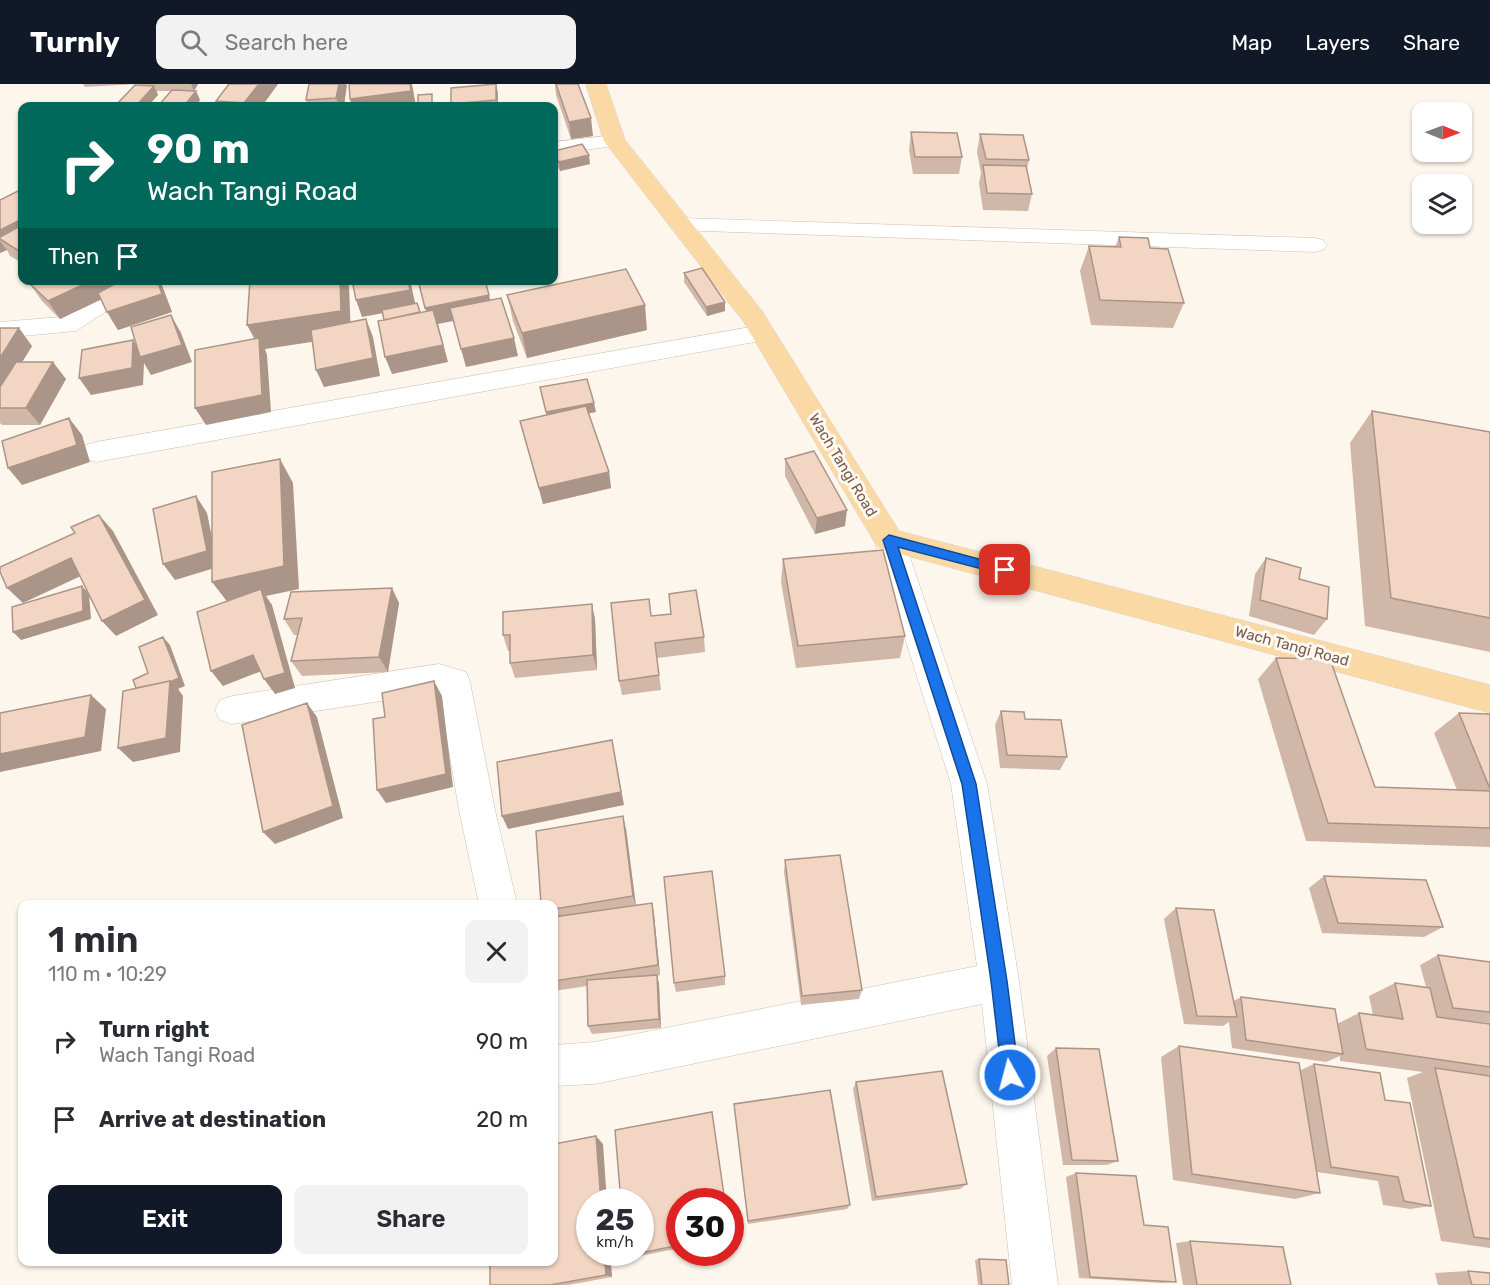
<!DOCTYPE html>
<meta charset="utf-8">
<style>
:root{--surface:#fff;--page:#f2f2f3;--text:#2b2b33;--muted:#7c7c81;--accent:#111827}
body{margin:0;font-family:Rubik,sans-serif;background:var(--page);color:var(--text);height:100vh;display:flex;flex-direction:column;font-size:22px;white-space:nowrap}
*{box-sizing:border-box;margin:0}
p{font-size:20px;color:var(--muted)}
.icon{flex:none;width:33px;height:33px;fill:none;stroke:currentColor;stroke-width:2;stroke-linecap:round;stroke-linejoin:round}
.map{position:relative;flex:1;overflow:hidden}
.panel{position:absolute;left:18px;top:816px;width:540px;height:366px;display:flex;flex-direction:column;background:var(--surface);border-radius:12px;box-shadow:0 2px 4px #0004}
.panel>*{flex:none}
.guide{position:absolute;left:18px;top:18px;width:540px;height:183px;border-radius:12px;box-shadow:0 2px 4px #0004;background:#00695c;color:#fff;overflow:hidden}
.needle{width:39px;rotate:91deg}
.tools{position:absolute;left:1412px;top:18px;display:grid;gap:12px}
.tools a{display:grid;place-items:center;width:60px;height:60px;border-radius:12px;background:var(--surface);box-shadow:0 2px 4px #0004;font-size:30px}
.speed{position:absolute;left:576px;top:1104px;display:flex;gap:12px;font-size:30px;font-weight:700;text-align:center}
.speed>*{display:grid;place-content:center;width:78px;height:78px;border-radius:50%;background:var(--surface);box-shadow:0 2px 4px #0004;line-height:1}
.speed small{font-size:15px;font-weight:400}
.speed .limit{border:9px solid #d22;background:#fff;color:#111}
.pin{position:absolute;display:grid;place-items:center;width:51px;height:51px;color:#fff;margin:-26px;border-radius:12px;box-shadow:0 3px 9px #0006}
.me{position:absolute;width:66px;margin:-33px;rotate:353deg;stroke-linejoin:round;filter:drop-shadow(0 0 4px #0008)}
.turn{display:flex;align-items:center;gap:21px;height:126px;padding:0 30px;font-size:27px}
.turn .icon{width:78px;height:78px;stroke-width:2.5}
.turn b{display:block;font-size:42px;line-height:51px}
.then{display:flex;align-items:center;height:57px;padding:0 30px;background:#0003;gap:12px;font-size:22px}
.round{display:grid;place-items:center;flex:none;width:63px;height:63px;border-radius:12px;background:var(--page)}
.overview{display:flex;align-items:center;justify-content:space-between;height:102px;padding:0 30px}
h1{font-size:36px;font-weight:600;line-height:45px}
.primary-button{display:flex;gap:12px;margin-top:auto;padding:12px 30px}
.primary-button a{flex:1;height:69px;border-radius:12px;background:var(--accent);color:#fff;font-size:24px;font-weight:600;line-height:69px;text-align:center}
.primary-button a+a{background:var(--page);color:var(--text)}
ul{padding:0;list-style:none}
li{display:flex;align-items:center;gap:18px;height:78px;padding:0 30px}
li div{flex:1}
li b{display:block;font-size:22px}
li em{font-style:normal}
header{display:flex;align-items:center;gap:36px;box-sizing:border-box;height:84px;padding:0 30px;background:var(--accent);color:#fff}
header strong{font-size:28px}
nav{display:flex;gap:33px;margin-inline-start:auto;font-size:21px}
.search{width:420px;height:54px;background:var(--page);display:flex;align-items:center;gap:15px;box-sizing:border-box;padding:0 21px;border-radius:12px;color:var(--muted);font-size:22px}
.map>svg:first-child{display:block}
</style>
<header>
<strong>Turnly</strong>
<div class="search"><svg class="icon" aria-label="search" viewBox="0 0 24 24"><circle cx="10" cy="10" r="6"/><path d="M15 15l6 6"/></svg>Search here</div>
<nav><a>Map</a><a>Layers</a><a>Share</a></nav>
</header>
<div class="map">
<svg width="1490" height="1201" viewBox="0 0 1490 1201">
<rect width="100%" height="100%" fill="#fdf6ec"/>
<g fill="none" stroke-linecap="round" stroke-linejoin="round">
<defs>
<path id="minor" d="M615,51l7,2 4,4 -4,4 -68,9v-12z
M681,134l634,20 8,2 4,5 -4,5 -8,2 -642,-22 -3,-5 3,-5z
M119,196h30l-3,5 -70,46 -76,7v-16l61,-5z
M762,241l9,2 4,6 -4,6 -675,123 -10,-3 -4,-7 4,-7 10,-3z
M889,445l11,3 4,8 83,244 32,197 39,304h-46l-30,-281 -387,80 -41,2v-41l41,-3 382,-76 -26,-182 -77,-244 4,-8z
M439,580l27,8 4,10 25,128 22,94h-38l-20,-94 -20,-118 -207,32 -12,-4 -5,-10 5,-10 12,-4z"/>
<path id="major" d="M586,0h20l19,56 137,171 137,220 591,154v28l-612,-165 -135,-227 -139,-180z"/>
</defs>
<use href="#minor" stroke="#d1beb0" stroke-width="1"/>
<use href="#major" stroke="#dad1cd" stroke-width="1"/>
<use href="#minor" fill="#fff" fill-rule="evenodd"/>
<use href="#major" fill="#fbd9a5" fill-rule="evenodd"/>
</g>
<path fill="#d1b7a8" d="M83,0h55l-53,3z
M140,0h58l-4,7h2l4,9 -5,6h-37l13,-15h-14l1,4 -10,11h-33l25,-21z
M278,0l-16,22h-44l-2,-5z
M309,0h37l-2,22h-36l-2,-6z
M555,0h23l15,52 -22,3 -15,-44z
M498,9v13h-47v-2z
M911,48l51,25 -3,17h-46l-4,-24z
M980,50l49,26 -2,9 5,25 -4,17 -45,-1 -4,-27 2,-10 -4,-21z
M554,67l36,13 -30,7 -6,-11z
M22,105v74l-12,-7 -3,-6 -7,3v-53z
M1119,153l31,11 34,55 -11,25 -82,-3 -11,-54 9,-25 26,1z
M684,189l41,29v9l-18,5 -23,-34z
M37,196h71l3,6 50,-3 11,29 -54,18 -11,-18 -6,-13 -41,20 -18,-18 -12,-17z
M507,211l140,35 -120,28 -14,-37z
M0,244l32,18 -10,16 44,17 -26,46h-38l-2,-2z
M540,303l56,25 -7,1 20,59 2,16 -68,16 -23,-83 27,-6z
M1372,327l118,21v220l-125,-26 -15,-183z
M785,375l60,67 -30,8 -30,-58z
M1266,474l33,21 28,40 -13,16 -65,-19 6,-42z
M783,475l122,77 -5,22 -104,10 -15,-86z
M399,519l-11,69 -86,4 -11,-15 7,-26h-4l-10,-16z
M592,520l3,16 2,50 -82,8 -5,-15v-12h-2l-5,-16z
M651,532l53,21 1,15 -48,6 4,32 -39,5 -3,-14z
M1276,574l99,129 82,3 -23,-57 25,-20 31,1v133l-184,-6 -48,-162z
M1001,627l24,8 42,38 -7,13 -60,-2 -5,-43z
M626,745l10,76 16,-2 2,11 6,61 -3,1 2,8 2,44 -69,6 -4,-8 -1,-40 -33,5v-87z
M785,776l77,130 -3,9 -58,6 -17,-133z
M1324,792l119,51 -19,10 -102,-4 -13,-45z
M1176,824l58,93 7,-4 96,27 22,-11 14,2 -4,-19 26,-13 31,4 -6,-22 18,-10 52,7v61l-39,-4 39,5v224l-49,-7 -34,-163 16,-6 -83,-11v-5l-14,6 -94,-14 -3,-26 -6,4 -39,-2 -20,-105z
M725,892v9l-49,7 -2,-9z
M1179,962l122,24 13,-6 71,36 46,106 -21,3 -27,-4 -5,-24 -61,-9 3,21 -25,6 -122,-19 -12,-123z
M1056,964l62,113 -11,4h-44l-16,-109z
M856,998l111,102 -7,5 -88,12 -19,-112z
M734,1020l116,101 -3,4 -99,15z
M603,1060l-13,108h20l2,25 -44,8h-78z
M1076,1089l68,52 32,57 -14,1 -83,-5 -13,-101z
M680,1118v46l-50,10 -4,-2z
M1190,1157l101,44h-108l-7,-42z
M979,1175l30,26h-31l-3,-25z
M1468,1187l22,14h-52l-3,-12z"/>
<path fill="#aa9588" d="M191,0h7l-4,7z
M259,0h19l-16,22h-16l-2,-3z
M339,0h7l1,1 -3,21h-5l-3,-8z
M410,0h2l4,22h-64l-2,-7z
M496,0l2,9v13l-2,-6z
M154,2l4,9 -10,11h-12z
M196,7l4,9 -5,6h-11z
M591,34l2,18 -22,3 -2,-17z
M589,71l1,9 -30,7 -1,-9z
M22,135v23l-22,-3v-9z
M0,157l7,9 -7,3z
M93,196h15l7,13 -55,26 -12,-18z
M157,196h2l2,3 11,29 -54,18 -11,-18z
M340,196h7l2,6 2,50 -86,13 2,6 4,57 -65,13 -11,-17 65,-59 -13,-24z
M408,196h2l6,27 -54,10 -6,-17z
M489,211l5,18 -56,11 10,38 -56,12 -7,-17 46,-31 -6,-18z
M725,218v9l-18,5 -1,-9z
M645,221l2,25 -120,28 -5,-25z
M171,231l10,18 11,29 -41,13 -7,-12 -1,22 -52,10 -12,-17 54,-38 10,17z
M366,235l7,18 7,39 -56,11 -8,-17z
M19,244l13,18 -32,52v-40z
M514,254l4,18 -52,11 -5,-18z
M53,278l13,17 -26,46 -14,-17z
M594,319l2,9 -48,9 -2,-9z
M69,334l13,17 8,27 -68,23 -14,-17z
M280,375l13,24 6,106 -33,7 6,9 23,83 -20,6 -11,-15 -35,-75 -17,-22z
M609,388l2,16 -68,16 -4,-16z
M196,412l11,17 11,54 -43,13 -12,-16z
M847,426l-2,16 -30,8 2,-16z
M99,431l14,16 45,84 -42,21 -14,-15z
M71,474l14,16 -62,29 -16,-15z
M82,502l7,8 2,25 -70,21 -8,-8z
M392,504l7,15 -11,69 -9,-15z
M592,520l3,16 2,50 -4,-15z
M163,553l7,8 15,41 -7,3 5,7 -3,56 -47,10 -15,-14z
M253,571l11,15 -41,16 -12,-15z
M434,597l8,15 11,91 -67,16 -9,-13z
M91,611l15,14 -5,42 -101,21v-18z
M307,619l10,14 26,101 -68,26 -12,-12z
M612,656l12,65 -116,24 -6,-13z
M623,732l3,13 10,78 -3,-11z
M652,819l2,11 6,61 -2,-10z
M657,891l2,9 2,44 -2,-9z
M596,1052l7,8 4,58h-6z
M604,1168h6l2,25 -6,-2z"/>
<path fill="#f3d5c3" stroke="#aa9588" stroke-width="1.5" d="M229,0h30l-15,19 -28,-2z
M309,0h30l-3,14 -30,2z
M349,0h61l1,7 -61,8z
M496,0v16l-45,4v-16z
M556,0h22l13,34 -22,4z
M135,1l19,1 -18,20h-21z
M172,6l24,1 -12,15h-26z
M432,10v12h-14v-11z
M911,48l46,1 5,24h-47z
M980,50l43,1 6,25 -43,-1z
M582,60l7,11 -30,7 -5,-8v-3z
M983,81l43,1 6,28 -45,-1z
M22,105v30l-22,11v-30z
M22,141v28l-22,-14v-2z
M1119,153l29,1 2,10 18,1 16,54 -84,-3 -11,-54 32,1z
M702,184l23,34 -19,5 -22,-34z
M626,185l19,36 -123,28 -15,-38z
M37,196h56l-45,21 -18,-17z
M122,196h35l5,14 -55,18 -9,-19z
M250,196h90l1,31 -94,14z
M352,196h56l2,10 -54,10z
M418,196h67l4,15 -64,13z
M501,214l13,40 -53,11 -11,-41z
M417,219l3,9 -36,8 -2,-10z
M433,226l10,35 -58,12 -7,-36z
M171,231l11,30 -42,12 -9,-30z
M366,235l7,39 -57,12 -5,-40z
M0,244h19l-19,30z
M259,254l3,57 -67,13v-58z
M133,256l-1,28 -53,10 3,-28z
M16,278h37l-27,46h-26v-21z
M587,295l7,24 -48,9 -6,-25z
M586,322l23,66 -70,16 -19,-67z
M1372,327l118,21v186l-99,-20z
M69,334l8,27 -69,23 -6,-27z
M814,367l33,59 -30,8 -32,-59z
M280,375l4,107 -72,16v-110z
M196,412l11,55 -44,13 -10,-55z
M99,431l46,85 -43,21 -31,-63 -64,30 -7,-16v-5l75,-34 -4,-6z
M883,466l22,86 -107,10 -15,-87z
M1266,474l35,10 -2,11 30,8 -2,32 -67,-19z
M82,502l1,25 -70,21 -1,-25z
M392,504l-13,69 -88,4 11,-43 -18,1 7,-27z
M261,505l24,84 -21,6 -11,-24 -42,16 -14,-59z
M696,506l8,47 -49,6 4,32 -40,6 -8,-78 38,-4 2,17 20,-2 -2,-20z
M592,520l1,51 -83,8v-28h-7v-23z
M163,553l16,41 -9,4v-1l-34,7 -3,-8 15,-7 -9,-26z
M1276,574l54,1 45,128 115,4v37l-162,-5z
M170,597l-4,57 -48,10 5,-57z
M434,597l12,93 -69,16 -4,-71 12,-2 -3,-24z
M91,611l-6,42 -85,17v-41z
M307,619l26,103 -70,26 -21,-107z
M1001,627l23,1 1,7 36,1 6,37 -60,-2z
M1459,629l31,1v75z
M612,656l9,52 -119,24 -5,-54z
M623,732l10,80 -79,13v-5h-13l-5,-73z
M840,771l22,135 -60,6 -17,-136z
M712,787l13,105 -51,7 -10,-106z
M1324,792l102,4 17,47 -105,-4z
M652,819l6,62 -104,16v-64z
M1176,824l38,2 23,107 -40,-1z
M1438,871l52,7v50l-37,-4z
M657,891l2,44 -71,7 -1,-46z
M1395,899l35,5 7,29 53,7v43l-124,-18 -7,-36 44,6z
M1241,913l94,12 8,45 -97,-14z
M1179,962l120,17 21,130 -128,-19z
M1056,964l43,1 19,112 -46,-1z
M1314,980l66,9 5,27 25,3 21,103 -27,-5 -6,-24 -67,-10z
M1435,984l55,8v163l-16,-2z
M942,987l25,113 -91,13 -20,-115z
M830,1006l20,115 -102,16 -14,-117z
M712,1028l13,90h-45v43l-54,11v-4h14v-50h-19l-6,-72z
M596,1052l5,66h-11v50h14l2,23 -56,10h-60v-23h64v-118z
M1076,1089l60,3 8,49 24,2 8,55 -86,-5z
M1190,1157l93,6 8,38h-94z
M979,1175l27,1 3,25h-27z
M1468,1187l22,2v12h-18z"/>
<path fill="#1a73e8" stroke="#114b97" stroke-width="1.5" d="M889,451l116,31 6,4 -6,5 -107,-28 78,237 31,197 12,94 -3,6 -6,2 -6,-2 -2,-6 -11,-94 -29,-197 -79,-244z"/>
<g text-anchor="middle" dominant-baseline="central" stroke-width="6" stroke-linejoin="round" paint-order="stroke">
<g font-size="15" fill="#7a5c4d" stroke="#fffaf3">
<text transform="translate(843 381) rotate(59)">Wach Tangi Road</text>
<text transform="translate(1292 562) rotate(15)">Wach Tangi Road</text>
</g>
</g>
</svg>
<div class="tools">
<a><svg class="needle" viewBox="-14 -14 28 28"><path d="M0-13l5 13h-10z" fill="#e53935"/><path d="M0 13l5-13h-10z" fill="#7c7c81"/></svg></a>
<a><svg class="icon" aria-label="layers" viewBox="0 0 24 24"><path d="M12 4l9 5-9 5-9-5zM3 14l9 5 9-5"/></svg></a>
</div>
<div class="speed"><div>25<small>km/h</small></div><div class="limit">30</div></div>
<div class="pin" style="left:1005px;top:486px;background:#d93025"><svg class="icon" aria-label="arrive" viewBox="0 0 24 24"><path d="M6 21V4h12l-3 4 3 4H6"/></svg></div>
<svg class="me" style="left:1010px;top:991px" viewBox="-20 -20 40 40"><circle r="17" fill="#1a73e8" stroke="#fff" stroke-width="3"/><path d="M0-11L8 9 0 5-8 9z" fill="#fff"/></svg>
<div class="guide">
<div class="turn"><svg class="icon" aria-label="right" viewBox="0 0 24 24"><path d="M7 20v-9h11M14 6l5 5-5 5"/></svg><div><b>90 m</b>Wach Tangi Road</div></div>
<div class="then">Then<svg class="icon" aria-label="arrive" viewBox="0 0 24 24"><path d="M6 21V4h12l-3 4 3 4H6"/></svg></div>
</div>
<section class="panel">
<div class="overview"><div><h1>1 min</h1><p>110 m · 10:29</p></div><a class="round"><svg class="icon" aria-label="close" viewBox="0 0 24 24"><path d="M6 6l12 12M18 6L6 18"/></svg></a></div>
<ul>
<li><svg class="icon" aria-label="right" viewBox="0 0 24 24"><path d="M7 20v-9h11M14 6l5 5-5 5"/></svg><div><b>Turn right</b><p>Wach Tangi Road</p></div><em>90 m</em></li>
<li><svg class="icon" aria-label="arrive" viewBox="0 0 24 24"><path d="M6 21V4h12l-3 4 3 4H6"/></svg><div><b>Arrive at destination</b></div><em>20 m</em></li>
</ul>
<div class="primary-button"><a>Exit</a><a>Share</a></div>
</section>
</div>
